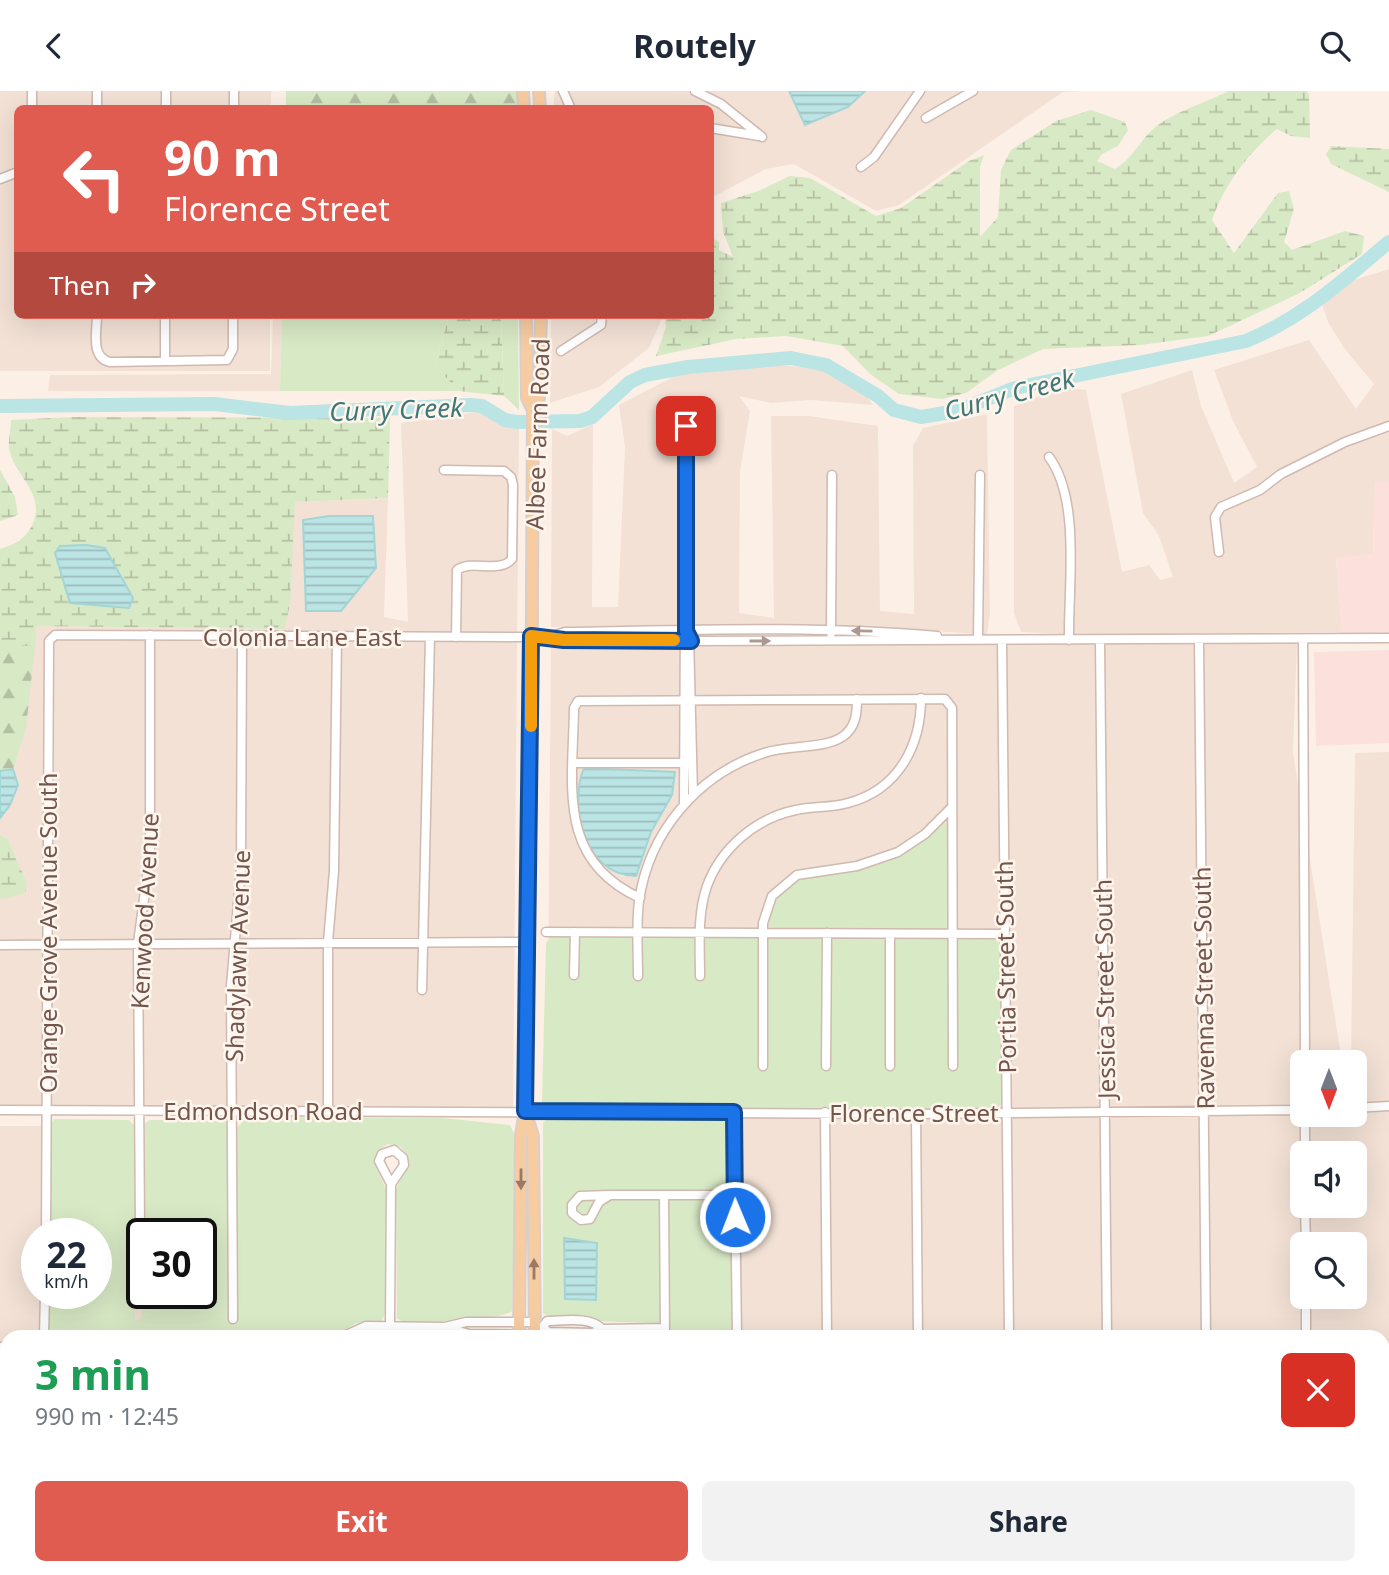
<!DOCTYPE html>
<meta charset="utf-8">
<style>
:root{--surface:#fff;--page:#f2f2f3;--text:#1f2937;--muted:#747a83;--accent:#e15c50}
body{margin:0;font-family:"Noto Sans",sans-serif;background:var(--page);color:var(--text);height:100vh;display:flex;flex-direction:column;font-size:26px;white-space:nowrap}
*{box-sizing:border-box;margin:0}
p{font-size:23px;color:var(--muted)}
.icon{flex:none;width:38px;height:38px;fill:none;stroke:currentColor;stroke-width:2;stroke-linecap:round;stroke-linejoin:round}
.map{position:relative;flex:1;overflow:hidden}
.details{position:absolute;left:0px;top:1239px;width:1390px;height:245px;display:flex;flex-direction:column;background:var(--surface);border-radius:21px 21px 0 0;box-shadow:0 7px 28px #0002}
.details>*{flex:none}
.hud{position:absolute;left:14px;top:14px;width:700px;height:214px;border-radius:10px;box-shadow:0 7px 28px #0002;background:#e15c50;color:#fff;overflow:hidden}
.needle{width:46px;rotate:180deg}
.buttons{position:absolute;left:1290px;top:959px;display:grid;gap:14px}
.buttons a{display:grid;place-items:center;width:77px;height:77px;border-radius:10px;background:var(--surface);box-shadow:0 7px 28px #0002;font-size:35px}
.speed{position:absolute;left:21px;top:1127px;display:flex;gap:14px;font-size:35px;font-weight:700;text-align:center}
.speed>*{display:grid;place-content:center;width:91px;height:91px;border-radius:50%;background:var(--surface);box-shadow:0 7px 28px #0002;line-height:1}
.speed small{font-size:18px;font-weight:400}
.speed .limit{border:4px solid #111;border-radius:10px;background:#fff;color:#111}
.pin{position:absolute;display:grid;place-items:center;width:60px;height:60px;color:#fff;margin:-30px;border-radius:14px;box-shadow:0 4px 10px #0006}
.me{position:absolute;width:77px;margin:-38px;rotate:359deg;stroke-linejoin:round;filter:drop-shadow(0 0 5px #0008)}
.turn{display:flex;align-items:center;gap:24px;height:147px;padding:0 35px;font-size:32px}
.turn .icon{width:91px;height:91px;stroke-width:2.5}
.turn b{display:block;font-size:49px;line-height:60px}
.then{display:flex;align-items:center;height:66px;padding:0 35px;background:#0003;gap:14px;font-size:26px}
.round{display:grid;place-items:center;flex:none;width:74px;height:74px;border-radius:10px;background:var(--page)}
.head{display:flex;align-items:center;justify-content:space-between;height:119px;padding:0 35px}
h1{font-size:42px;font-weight:700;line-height:52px;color:#1e9e55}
.action{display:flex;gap:14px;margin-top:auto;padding:14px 35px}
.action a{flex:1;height:80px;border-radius:10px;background:var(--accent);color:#fff;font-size:28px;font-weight:700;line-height:80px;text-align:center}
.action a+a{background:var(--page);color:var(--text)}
header{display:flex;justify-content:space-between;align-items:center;height:91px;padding:0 35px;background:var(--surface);font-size:32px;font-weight:700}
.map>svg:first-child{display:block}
</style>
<header><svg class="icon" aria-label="back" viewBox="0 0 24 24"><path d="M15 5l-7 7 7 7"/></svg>Routely<svg class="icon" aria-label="search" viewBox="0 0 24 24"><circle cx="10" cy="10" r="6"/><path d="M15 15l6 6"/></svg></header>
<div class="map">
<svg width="1389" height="1484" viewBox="0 0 1389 1484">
<defs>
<pattern id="forest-firs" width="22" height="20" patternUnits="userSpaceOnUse" patternTransform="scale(1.75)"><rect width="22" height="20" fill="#d8e9c5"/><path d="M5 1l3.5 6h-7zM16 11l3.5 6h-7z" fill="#b4c0a2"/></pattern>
<pattern id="wetland-marsh" width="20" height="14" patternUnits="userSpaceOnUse" patternTransform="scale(1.75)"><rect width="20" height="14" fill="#d8e9c5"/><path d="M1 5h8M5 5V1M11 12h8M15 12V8" fill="none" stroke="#b4c0a2"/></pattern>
<pattern id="water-rules" width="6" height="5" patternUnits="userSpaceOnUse" patternTransform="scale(1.75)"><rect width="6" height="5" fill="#bbe4e5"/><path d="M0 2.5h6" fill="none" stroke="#9dbcbc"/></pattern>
</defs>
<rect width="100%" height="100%" fill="#fcf0e6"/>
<path fill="#f3e1d5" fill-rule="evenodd" d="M0,0h271v17l-253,1v206h252v56h-270z
M555,0h526l-18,1 -164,113 -23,6 -82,-47 -28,5 -55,29 -1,-89h-157z
M1389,178v213h-14l-2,72 -37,4 6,74 -255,3 -66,-3 -7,-19v-207l48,-19 24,3 36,182 27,-7 11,15 13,-3 -14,-41 -16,-23 -22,-119 71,-24 9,36 33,77 23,-16 -24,-46 -19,-51 95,-30 47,69 18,-25 -30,-36 -16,-26 -6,-18 32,-24z
M273,224h9l-2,76h-232l2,-16 221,-1z
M551,224h110v5l-12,28 -50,39 -49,16z
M696,274h80l51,4 35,21 11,15 -62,-5 -40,3 -32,-7 11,15 -10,60 -1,142 35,5 -3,-202h38l69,10 2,185 34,3 -1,-168 10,-18 64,-14 3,199 -3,22 -105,-8h-331l1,-198 15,7 26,-12 -1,183h26l7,-160 -6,-42z
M478,321l41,16 -6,679 -513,-2v-207l27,-15 -19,-44 -8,-4v-17l10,-13 8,-20 -5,-16 10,-39 14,-104 248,3 10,-127 93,-4 -4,119 24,5 -7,-199zM329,425h44l-66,95 -4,-90z
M551,551l13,3h123l610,-2 -4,109 49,310h-40v53h52v-53h-3l4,-309 34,-1v823h-655l-1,-7h649v-231h-654l-5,-232 -175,-118zM584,677l90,4 -2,23 -21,37 -15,44h-14l-16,-10 -21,-23zM1302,1062h52v53h-52zM1302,1153h52v53h-52z
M288,1034l-1,212h-280v231h26v6h-33v-448zM37,1143h59v59h-59zM142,1143h59v59h-59z"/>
<path fill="#fce0db" d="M1375,391h14v152h-60l13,-2 -6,-75 37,-3z
M1389,559v93l-73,3 -2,-94z"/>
<path fill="#d8e9c5" d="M282,224h167l-14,51 24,25h-179z
M501,224h17l1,95 -15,-14z
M944,731l5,2 1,101 -4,4 -173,1 -4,-4c-12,-57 79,-50 111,-62 25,-10 44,-24 64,-42z
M551,846l443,1 7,8v158l-9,5 -447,-2 -3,-5 4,-159z
M585,1025v3l143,1 3,9 2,208h-63l-1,-14c-20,0 -114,-1 -126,-10v-190l5,-5z
M251,1026l192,1 67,7 6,13 -4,173c-11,10 -90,11 -109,11l-6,-4 -1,-129 13,-29 -8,-13 -13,-3 -10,6 -4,10 12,30 -1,124 -4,7 -25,2 -22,14h-286l1,-44h47v-59h-47v-105l5,-10 75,1 6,7 3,147 -3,46 6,-1 1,-26h59v-59h-58l2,-111 5,-3 77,1 5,201 4,1 2,-194 5,-9z
M364,1240l84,1 56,5h-155z
M43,1477h470l-1,7h-469z
M541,1477h192v7h-192z"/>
<path fill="url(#forest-firs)" d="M286,0h232l1,18h-233z
M16,552l19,3 -9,82 -13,41 -13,2v-127z"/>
<path fill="url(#wetland-marsh)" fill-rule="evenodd" d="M1228,0h79l2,3 1,44 -19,-2 -14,-7c-28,23 -53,56 -65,91l22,33 44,-60 11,-2 5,18 -10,33 8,8 53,-19 19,5 -2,18 -64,40 -90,42 -67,9 -98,4 -45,21 -32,23 -24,6 -43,-5 -29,-20 -27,-28 -57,-10 -50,3 -80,17 10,-29 -2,-12h46l1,-78 8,5v8l14,7 -10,-25 -2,-29 37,-12 32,-15 20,2 66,38 25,-8 68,-47 15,-6 -4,12v70l18,-20 3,-47 10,-20 45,-29 35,-11 34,12 3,8 -10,16 -16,8 -5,7 18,8c16,-10 22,-23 34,-36 19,-20 55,-29 79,-42z
M1331,55l58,3v43l-58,-28 -5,-10z
M449,224h52l3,81 -45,-5 -24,-25z
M73,326l317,1 -2,80 -93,4 -5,101 -5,26 -248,-3 -2,20 -35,-2v-95c16,-5 26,-10 33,-26 13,-30 -20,-48 -24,-75 -1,-9 2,-20 2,-28zM105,457l28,50 -38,7 -25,-2z
M0,379l15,27 3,18 -18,6z
M0,744l8,4 19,44 -2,10 -22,6 -3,-1z"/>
<path fill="url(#water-rules)" stroke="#a2d5d6" stroke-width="2" d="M789,0h76l-17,16 -43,18z
M329,425h44l3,52 -35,43h-35l-3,-91z
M86,454l19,3 28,50 -4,10 -59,-5 -15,-50 5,-7z
M584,677l91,4 -3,23 -21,37 -15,44c-51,0 -68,-70 -52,-108z
M13,678l5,16 -8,20 -10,13v-47z
M564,1147l33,5 -1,57 -31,-1z"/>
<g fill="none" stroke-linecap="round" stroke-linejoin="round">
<path stroke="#bbe4e5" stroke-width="14" d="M0,315l214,-2 76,9 181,-8 11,1 23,14 11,2 64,-1 12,-4 38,-35 15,-7 43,-8 103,-9 35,7 52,31 16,14 27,7 36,-6 58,-23 231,-47c58,-24 96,-60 143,-99"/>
<defs>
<path id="minor" d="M32,0v18
M563,0l8,18
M695,0l26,13 41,33
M97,18v-18
M166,18v-18
M234,18v-18
M926,27l47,-27
M710,37l49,8
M861,76l13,-10 46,-66
M0,88l18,-7
M97,224c0,16 -7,43 13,47l117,-2 6,-11v-34
M561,260l40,-26 1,-10
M165,270v-46
M1049,366c32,43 19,131 20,183
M444,379l60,1 7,6 2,8 -1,74c-13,15 -39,0 -55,11l-1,67
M1219,461l-4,-35 6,-10 39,-17 21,-16 64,-32 44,-16
M831,542l1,-158
M552,545l13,-4c124,-2 249,-7 372,4
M689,545l4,158
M978,548l2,-164
M1303,548l2,423
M1002,549l7,697
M1100,549l7,697
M1199,549l7,697
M573,672h113
M684,713l2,-378
M640,807c-84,-38 -67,-113 -66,-190l4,-7 367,-2 7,9 1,358
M546,841l458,2
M890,843v132
M0,854l528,-3
M574,884l1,-43
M638,885c0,-25 -2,-50 1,-75 10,-69 59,-127 125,-148 23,-8 60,-4 78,-16 14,-9 15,-24 15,-38
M700,885c0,-30 -3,-61 7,-90 14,-38 49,-68 89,-76 17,-4 35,-2 52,-7 50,-13 73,-57 73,-105
M422,899l8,-353
M763,975v-143l9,-27 25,-21 60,-9 41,-14 27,-18 27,-27
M826,975l1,-133
M1354,1017l35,-2
M0,1019l916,4 386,-4
M328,1019v-168l6,-71 3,-235
M734,1021l3,225
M825,1021l2,225
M916,1023l2,223
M1305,1024v38
M394,1059l9,8 1,7 -13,19 -12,-23 3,-7z
M610,1104h106
M610,1104l-11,7 -9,17 -9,1 -9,-7v-8l8,-9z
M664,1104l1,142
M1305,1115l1,38
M140,1137l-2,-285 12,-89v-219
M46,1143l3,-593 6,-6 476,2 33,3 119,1 706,-3
M1306,1206v40
M233,1228l-2,-333 10,-118 1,-233
M390,1235l1,-142
M535,1237l8,-1 5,5 45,1 9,-4c-12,-13 -38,-8 -55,-8l-4,6
M602,1238l63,-1
M535,1244l-66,-1 -24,-7 21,-5h69
M44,1246l1,-44
M342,1246l24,-11 79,1
M0,1256l7,1
M1382,1367h7
M1382,1468h7
M738,1477v7
M829,1477v7
M1109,1477v7
M1209,1477v7
M1309,1477v7
M40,1484v-7
M917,1484v-7
M1007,1484l1,-7"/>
<path id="major" d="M523,0l1,18
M539,0l1,18
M526,224l1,83 6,12
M526,1023l7,22 2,201
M519,1246l2,-202 4,-24 6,-331 2,-370 6,-12 2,-83
M518,1484v-7
M533,1484v-7"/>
</defs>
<use href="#minor" stroke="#cfb9b0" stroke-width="11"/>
<use href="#major" stroke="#d8cfcd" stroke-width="14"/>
<use href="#minor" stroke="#fff" stroke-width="8"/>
<use href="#major" stroke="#f8cca1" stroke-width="10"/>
</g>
<defs><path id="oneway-solid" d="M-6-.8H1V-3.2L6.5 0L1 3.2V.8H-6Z" transform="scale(1.75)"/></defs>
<g fill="#ac9994">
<use href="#oneway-solid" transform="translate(862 540) rotate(-179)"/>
<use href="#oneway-solid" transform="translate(760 550)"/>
</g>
<g fill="#9c7966">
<use href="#oneway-solid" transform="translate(521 1088) rotate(90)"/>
<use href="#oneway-solid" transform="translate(534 1178) rotate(-90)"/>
</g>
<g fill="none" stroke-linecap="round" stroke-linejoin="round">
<defs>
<path id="route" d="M686,335v205l5,10 -127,-1 -33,-4 -6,475 209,1 1,105"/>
</defs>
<use href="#route" stroke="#114b97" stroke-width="18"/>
<use href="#route" stroke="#1a73e8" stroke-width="12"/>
<path stroke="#f59e0b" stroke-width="12" d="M531,635v-90l33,4h110"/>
</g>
<g text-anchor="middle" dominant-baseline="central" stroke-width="5" stroke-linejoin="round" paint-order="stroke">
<g font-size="24" fill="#74554c" stroke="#fef5ed">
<text transform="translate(537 343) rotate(-88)">Albee Farm Road</text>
<text x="302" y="545">Colonia Lane East</text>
<text transform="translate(144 820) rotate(-87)">Kenwood Avenue</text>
<text transform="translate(47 842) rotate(-90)">Orange Grove Avenue South</text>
<text transform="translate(237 865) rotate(-88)">Shadylawn Avenue</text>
<text transform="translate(1005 876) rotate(-91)">Portia Street South</text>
<text transform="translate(1203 897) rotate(-91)">Ravenna Street South</text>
<text transform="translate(1104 898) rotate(-91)">Jessica Street South</text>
<text x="263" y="1019">Edmondson Road</text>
<text x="914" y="1021">Florence Street</text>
</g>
<g font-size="26" font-style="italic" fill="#407779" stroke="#fef5ed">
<text transform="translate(1009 303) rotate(-15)">Curry Creek</text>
<text transform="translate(396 318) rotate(-2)">Curry Creek</text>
</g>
</g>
</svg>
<div class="buttons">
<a><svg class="needle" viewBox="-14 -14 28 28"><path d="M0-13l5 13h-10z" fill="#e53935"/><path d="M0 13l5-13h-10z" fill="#747a83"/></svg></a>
<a><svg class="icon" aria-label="sound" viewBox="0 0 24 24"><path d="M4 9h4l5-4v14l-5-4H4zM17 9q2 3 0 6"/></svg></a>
<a><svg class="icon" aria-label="search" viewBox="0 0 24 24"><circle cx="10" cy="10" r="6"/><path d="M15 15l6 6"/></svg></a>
</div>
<div class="speed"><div>22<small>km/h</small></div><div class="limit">30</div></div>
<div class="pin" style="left:686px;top:335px;background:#d93025"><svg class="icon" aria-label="arrive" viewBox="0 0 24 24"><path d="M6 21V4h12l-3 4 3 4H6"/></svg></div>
<svg class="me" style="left:735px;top:1126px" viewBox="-20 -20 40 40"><circle r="17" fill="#1a73e8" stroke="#fff" stroke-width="3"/><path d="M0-11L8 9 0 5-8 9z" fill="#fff"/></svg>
<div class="hud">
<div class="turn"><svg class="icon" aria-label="left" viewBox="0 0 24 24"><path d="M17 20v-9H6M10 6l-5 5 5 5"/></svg><div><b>90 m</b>Florence Street</div></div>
<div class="then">Then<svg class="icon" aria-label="right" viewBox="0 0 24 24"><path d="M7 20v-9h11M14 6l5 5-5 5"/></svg></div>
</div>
<section class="details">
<div class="head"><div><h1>3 min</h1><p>990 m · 12:45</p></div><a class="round" style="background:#d93025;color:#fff"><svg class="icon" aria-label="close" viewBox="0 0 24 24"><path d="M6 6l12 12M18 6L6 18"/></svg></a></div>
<div class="action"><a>Exit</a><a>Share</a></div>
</section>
</div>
